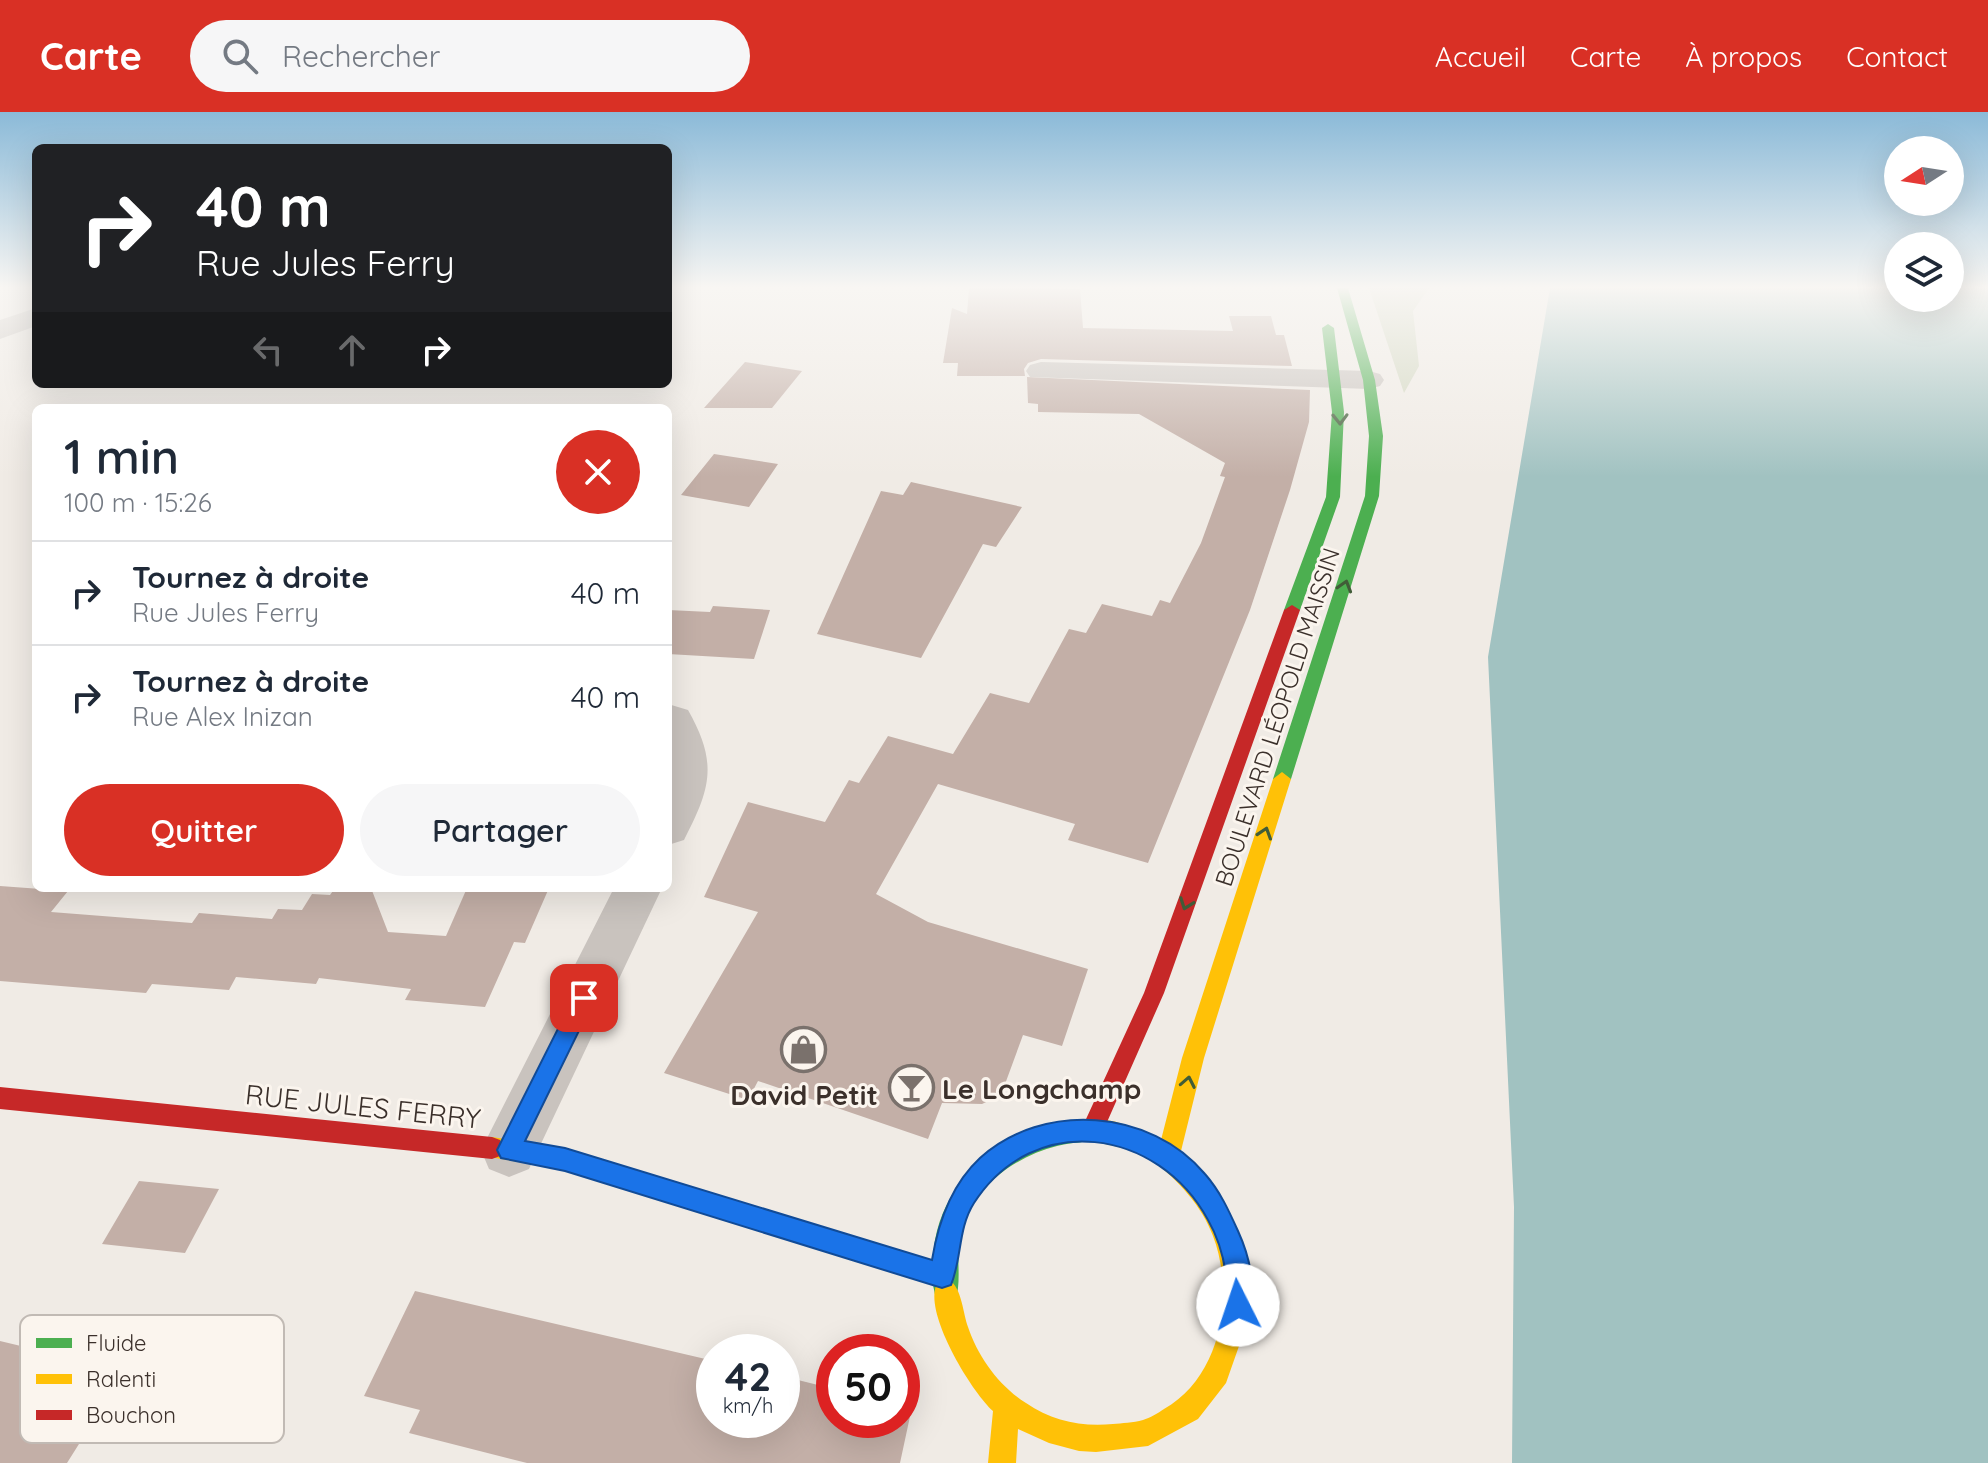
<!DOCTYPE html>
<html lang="fr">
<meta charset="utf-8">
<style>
:root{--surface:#fff;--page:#f6f6f7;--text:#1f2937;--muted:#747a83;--line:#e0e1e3;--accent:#d93025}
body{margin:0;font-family:Quicksand,sans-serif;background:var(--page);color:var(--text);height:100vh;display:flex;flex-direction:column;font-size:30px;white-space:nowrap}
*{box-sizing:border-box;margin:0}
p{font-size:26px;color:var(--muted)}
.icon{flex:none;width:44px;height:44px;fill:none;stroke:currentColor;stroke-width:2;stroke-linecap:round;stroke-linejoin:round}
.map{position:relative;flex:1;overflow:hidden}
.side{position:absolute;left:32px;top:292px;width:640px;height:488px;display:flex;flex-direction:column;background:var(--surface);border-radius:12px;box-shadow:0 8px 32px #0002}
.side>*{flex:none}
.top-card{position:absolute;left:32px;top:32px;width:640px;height:244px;border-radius:12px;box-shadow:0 8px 32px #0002;background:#202124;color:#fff;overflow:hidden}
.needle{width:52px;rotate:258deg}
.fabs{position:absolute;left:1884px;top:24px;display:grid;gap:16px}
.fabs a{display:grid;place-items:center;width:80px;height:80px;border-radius:50%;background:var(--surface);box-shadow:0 8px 32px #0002;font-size:40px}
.speed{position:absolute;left:696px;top:1222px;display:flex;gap:16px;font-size:40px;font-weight:700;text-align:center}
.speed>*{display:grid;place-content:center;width:104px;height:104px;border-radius:50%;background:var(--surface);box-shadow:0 8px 32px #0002;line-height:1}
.speed small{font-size:20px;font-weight:400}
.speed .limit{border:12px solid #d22;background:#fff;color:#111}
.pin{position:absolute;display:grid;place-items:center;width:68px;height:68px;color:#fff;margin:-34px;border-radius:16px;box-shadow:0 4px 12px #0006}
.me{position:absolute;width:88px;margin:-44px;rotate:356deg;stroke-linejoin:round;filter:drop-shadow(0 0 6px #0008)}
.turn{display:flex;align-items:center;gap:28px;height:168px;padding:0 32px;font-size:36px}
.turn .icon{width:104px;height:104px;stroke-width:2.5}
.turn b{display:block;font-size:56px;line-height:68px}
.lanes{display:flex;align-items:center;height:76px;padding:0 32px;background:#0003;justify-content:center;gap:40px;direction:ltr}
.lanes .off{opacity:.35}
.round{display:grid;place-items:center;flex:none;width:84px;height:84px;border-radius:42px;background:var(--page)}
.head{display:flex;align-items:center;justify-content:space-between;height:136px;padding:0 32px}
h1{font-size:48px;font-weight:600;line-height:60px}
.action{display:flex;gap:16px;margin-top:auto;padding:16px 32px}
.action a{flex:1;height:92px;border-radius:48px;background:var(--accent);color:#fff;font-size:32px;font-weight:600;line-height:92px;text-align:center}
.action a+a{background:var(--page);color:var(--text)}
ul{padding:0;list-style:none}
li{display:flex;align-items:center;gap:24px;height:104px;padding:0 32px;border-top:2px solid var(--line)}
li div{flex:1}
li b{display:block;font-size:30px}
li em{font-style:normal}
header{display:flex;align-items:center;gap:48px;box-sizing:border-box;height:112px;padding:0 40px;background:var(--accent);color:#fff}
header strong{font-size:38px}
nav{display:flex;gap:44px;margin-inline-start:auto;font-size:28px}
.search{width:560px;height:72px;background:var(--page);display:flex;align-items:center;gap:20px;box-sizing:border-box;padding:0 28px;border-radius:44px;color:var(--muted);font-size:30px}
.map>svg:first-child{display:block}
</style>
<header>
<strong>Carte</strong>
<div class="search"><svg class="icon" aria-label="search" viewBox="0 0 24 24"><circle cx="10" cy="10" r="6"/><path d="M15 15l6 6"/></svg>Rechercher</div>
<nav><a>Accueil</a><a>Carte</a><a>À propos</a><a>Contact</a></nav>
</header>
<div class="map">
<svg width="1988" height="1351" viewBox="0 0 1988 1351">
<rect width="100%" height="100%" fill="#f0ebe5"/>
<path fill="#d1d6bf" d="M1369,176h60l-16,23 6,55 -15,27z"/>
<path fill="#a1c2c1" d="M1550,176h348v10h52v-10h38v1175h-476l2,-256 -26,-550z"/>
<path fill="#c3afa7" d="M969,176l111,1 3,39 150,3 -4,-15h42l5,19h8l8,31 -251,-7 -13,4 -4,6 1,7h-68l1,-13h-15l9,-55 15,6z
M745,250l57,9 -30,37h-68z
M1027,265l283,13 -1,32 -19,68 -40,120 -102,253 -80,-23 7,-16 -137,-40 -62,110 52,28 160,47 -26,77 -39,-11 -22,60 -19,9 -40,-1 -14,36 -170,-58 -10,19 -84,-27 94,-161 -54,-15 44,-95 77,20 24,-42 10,3 29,-47 65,18 37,-61 39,10 40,-74 17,4 16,-29 50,12 8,-16 10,3 31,-60 24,-66 -5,-1 5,-13 -86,-49 -101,-2v-8l-10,-1z
M714,342l64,10 -29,43 -68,-12z
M911,370l111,25 -26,40 -13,-3 -62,114 -104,-24 64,-143 22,4z
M713,494l57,4 -16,49 -86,-5v-44l42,2z
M0,774l68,5 -17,21 141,11 7,-10 73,6 6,-10 24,1 10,-16 18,1 5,-7h36l17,44 58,4 21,-48h82l-24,55 -11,-1 -29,65 -80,-7 6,-11 -92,-11 -3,6 -80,-7 -7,13 -77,-6 -6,9 -146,-12z
M139,1069l80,8 -34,64 -83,-9z
M415,1179l299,70v59h68v-44l52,13v31h68v-16l10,3 -12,56h-373l-118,-30 11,-23 -56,-14z
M0,1229l125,30 -58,92h-67z"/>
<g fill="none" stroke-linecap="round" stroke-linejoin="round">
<path fill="#c9c3be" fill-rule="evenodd" d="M36,196v18l-36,13v-19z
M1041,250l328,9 11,3 4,6 -4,6 -11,3 -339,-12 -4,-6 4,-6z
M668,592l20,6c30,53 23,78 -4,130l-16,5z
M614,776h48l-133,281 -20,8 -20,-8 -8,-19z"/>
<path fill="#4caf50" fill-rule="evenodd" d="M1337,176h11l27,92 8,56 -4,60 -88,283 -9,7 -9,-7 92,-283 4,-60 -6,-56z
M1328,212l6,4 10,84 -4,85 -40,113 -8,5 -8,-5 42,-113 6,-85 -10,-84z
M1092,1007l8,3 3,8 -3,8c-14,5 -28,4 -43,8 -40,10 -82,39 -95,81 -8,24 1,53 -7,74l-9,3 -9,-3c-7,-19 -5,-41 -2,-61 15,-78 84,-112 157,-121z"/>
<path fill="#ffc107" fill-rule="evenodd" d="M1282,660l9,7 -87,279 -24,97 28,25 25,43 15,57 -3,49 -19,54 -28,36 -50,27 -52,6 -17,-1 -30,-8 -31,-14 -2,34h-28l5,-52c-22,-20 -68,-96 -57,-125l-371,-116 -81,-14 -3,-8 3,-8 8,-3 73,11 377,116 9,3 3,9 -2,6c10,10 11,31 16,45 10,30 31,59 58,76 26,18 55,24 87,21 9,-1 20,-1 30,-4 7,-2 15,-7 21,-11 58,-33 71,-115 49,-173 -11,-30 -35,-56 -60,-75 -21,-15 -46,-14 -69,-23l-3,-8 3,-8c22,-9 57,8 77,18l21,-82 91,-279z"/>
<path fill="#c62828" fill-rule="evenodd" d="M1292,493l8,5 -136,383 -64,145 -8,3 -8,-3 -3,-8 63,-137 140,-383z
M0,975l492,50 8,3 3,8 -3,8 -8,3 -492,-50z"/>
</g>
<defs><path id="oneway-chevron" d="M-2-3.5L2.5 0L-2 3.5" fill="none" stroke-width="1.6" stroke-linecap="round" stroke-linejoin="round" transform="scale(2)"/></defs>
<g stroke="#415c38">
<use href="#oneway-chevron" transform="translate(1340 307) rotate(89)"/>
<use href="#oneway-chevron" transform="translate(1345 474) rotate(-73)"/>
<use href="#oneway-chevron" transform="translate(1265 721) rotate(-72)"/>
<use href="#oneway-chevron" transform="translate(1186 792) rotate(110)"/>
<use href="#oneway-chevron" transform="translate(1188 970) rotate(-79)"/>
</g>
<linearGradient id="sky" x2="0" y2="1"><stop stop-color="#8bbad8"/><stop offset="0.48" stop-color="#f8f6f3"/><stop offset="1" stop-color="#f8f6f3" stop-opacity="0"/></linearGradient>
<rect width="1988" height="365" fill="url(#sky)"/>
<path fill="#1a73e8" stroke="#114b97" stroke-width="2" d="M584,877l8,2 3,7 -70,143 40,7 367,112c6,-37 20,-76 48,-102 63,-57 171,-49 225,16 15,17 24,37 33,57 11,24 20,58 9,83l-9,3 -9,-3c-4,-11 -2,-19 -2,-30 -2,-22 -8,-45 -19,-64 -50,-92 -174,-110 -234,-17 -16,25 -12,55 -23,82l-9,3 -377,-117 -64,-13 -4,-8 4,-8 76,-151z"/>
<defs>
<symbol id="shop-ring" viewBox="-11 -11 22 22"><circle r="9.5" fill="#fbf5ee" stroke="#7a716c" stroke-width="1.5"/><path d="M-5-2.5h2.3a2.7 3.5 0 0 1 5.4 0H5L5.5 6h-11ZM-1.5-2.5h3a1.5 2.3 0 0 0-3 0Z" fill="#7a716c"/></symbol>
<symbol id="bar-ring" viewBox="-11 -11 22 22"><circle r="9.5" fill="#fbf5ee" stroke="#7a716c" stroke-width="1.5"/><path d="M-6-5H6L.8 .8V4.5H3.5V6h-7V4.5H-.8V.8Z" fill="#7a716c"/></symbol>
</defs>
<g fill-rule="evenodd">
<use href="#shop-ring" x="778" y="912" width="51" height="51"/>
<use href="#bar-ring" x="886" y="950" width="51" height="51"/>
</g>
<g text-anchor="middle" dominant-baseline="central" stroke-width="6" stroke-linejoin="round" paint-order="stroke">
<g font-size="24" fill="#3b302b" stroke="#fbf5ee">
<text transform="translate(1277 605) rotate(-72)">BOULEVARD LÉOPOLD MAISSIN</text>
</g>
<g font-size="28" font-weight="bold" fill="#3b302b" stroke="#fbf5ee" text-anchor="start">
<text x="942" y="976">Le Longchamp</text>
<text x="804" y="982" text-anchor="middle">David Petit</text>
</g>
<g font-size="28" fill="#3b302b" stroke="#fbf5ee">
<text transform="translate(363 994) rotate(6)">RUE JULES FERRY</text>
</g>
</g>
<rect x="20" y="1203" width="264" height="128" rx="12" fill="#fbf5ee" stroke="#c1bab4" stroke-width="2"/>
<rect x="36" y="1226" width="36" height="10" fill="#4caf50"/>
<rect x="36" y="1262" width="36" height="10" fill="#ffc107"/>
<rect x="36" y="1298" width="36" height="10" fill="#c62828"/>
<g font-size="22" fill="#3b302b">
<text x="86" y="1239">Fluide</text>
<text x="86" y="1275">Ralenti</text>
<text x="86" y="1311">Bouchon</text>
</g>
</svg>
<div class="fabs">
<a><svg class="needle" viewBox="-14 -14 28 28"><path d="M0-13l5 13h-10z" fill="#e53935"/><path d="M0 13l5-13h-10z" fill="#747a83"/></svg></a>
<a><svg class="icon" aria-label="layers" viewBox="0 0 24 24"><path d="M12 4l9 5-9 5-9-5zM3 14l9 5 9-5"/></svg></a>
</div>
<div class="speed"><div>42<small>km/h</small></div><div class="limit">50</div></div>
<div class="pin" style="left:584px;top:886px;background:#d93025"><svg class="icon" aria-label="arrive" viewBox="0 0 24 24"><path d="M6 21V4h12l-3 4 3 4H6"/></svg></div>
<svg class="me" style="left:1238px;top:1193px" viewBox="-20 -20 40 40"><circle r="19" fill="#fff"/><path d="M0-13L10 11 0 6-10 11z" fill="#1a73e8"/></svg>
<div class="top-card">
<div class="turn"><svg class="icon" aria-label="right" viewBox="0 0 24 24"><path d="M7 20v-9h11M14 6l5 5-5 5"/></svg><div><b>40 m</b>Rue Jules Ferry</div></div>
<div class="lanes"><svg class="icon off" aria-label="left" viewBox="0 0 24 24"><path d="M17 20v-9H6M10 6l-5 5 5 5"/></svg><svg class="icon off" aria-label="ahead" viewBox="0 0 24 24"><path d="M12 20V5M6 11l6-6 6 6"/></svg><svg class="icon" aria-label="right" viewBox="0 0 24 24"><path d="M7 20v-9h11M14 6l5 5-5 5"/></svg></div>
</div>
<section class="side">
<div class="head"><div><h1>1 min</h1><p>100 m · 15:26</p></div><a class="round" style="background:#d93025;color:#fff"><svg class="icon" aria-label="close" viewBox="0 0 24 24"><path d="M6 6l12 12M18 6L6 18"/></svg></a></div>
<ul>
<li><svg class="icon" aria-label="right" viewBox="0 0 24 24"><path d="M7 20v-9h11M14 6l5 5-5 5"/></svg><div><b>Tournez à droite</b><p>Rue Jules Ferry</p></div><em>40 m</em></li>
<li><svg class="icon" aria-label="right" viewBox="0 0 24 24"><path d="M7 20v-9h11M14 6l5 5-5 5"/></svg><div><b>Tournez à droite</b><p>Rue Alex Inizan</p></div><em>40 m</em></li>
</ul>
<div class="action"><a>Quitter</a><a>Partager</a></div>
</section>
</div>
